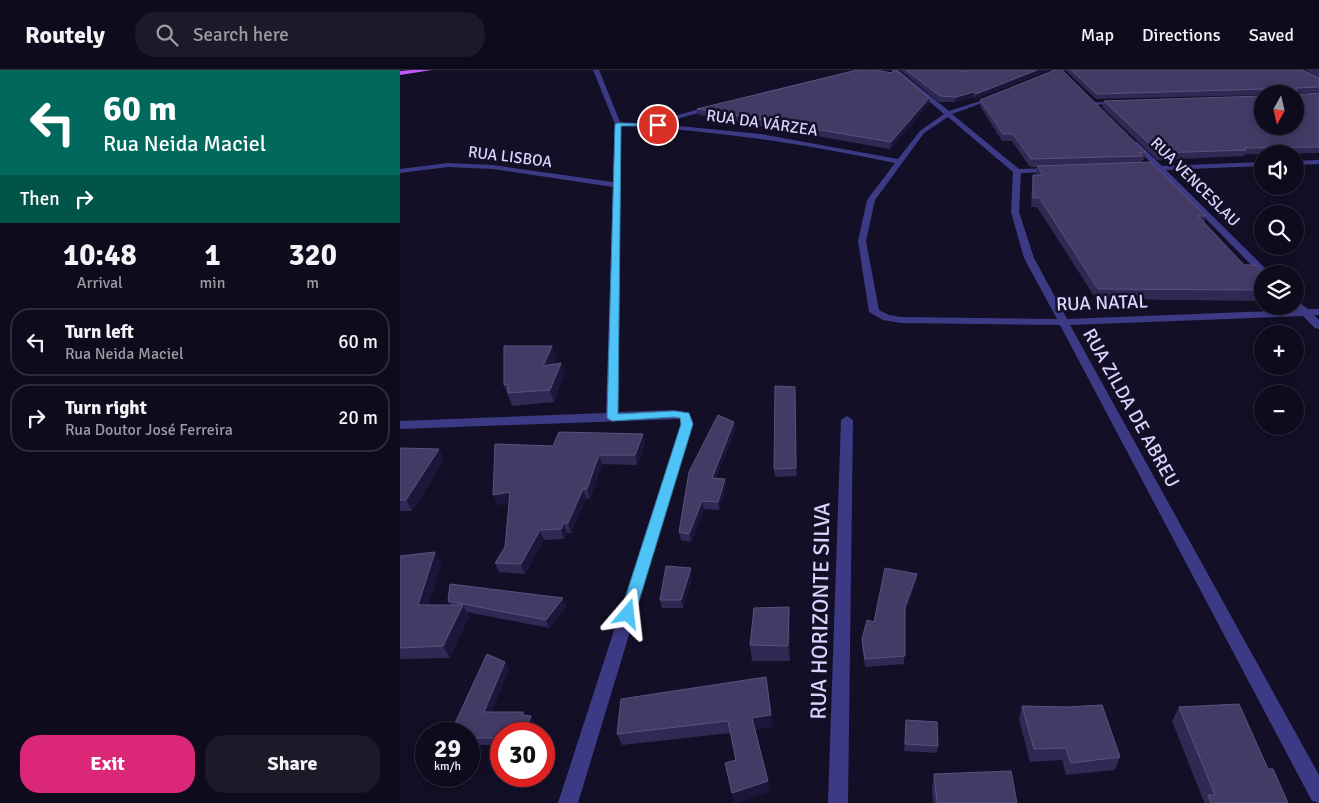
<!DOCTYPE html>
<meta charset="utf-8">
<style>
:root{--surface:#0e0b1c;--page:#1c1929;--text:#f1f3f6;--muted:#9b9ba3;--line:#2e2b3b;--accent:#db2777}
body{margin:0;font-family:Signika,sans-serif;background:var(--page);color:var(--text);height:100vh;display:flex;flex-direction:column;font-size:19px;white-space:nowrap}
*{box-sizing:border-box;margin:0}
p{font-size:16px;color:var(--muted)}
.icon{flex:none;width:28px;height:28px;fill:none;stroke:currentColor;stroke-width:2;stroke-linecap:round;stroke-linejoin:round}
.map{position:relative;flex:1;overflow:hidden}
.sheet{display:flex;flex-direction:column;background:var(--surface);width:400px}
.sheet>*{flex:none}
.guide{background:#00695c;color:#fff;overflow:hidden}
.needle{width:32px;rotate:188deg}
.controls{position:absolute;left:854px;top:15px;display:grid;gap:10px}
.controls a{display:grid;place-items:center;width:50px;height:50px;border-radius:50%;background:var(--surface);box-shadow:0 2px 12px #0003,0 0 0 1px var(--line);font-size:25px}
.speed{position:absolute;left:15px;top:652px;display:flex;gap:10px;font-size:25px;font-weight:700;text-align:center}
.speed>*{display:grid;place-content:center;width:65px;height:65px;border-radius:50%;background:var(--surface);box-shadow:0 2px 12px #0003,0 0 0 1px var(--line);line-height:1}
.speed small{font-size:12px;font-weight:400}
.speed .limit{border:8px solid #d22;background:#fff;color:#111}
.pin{position:absolute;display:grid;place-items:center;width:42px;height:42px;color:#fff;margin:-21px;border:2px solid #fff;border-radius:50%;box-shadow:0 1px 5px #0007}
.me{position:absolute;width:55px;margin:-28px;rotate:17deg;stroke-linejoin:round;filter:drop-shadow(0 0 4px #0008)}
.turn{display:flex;align-items:center;gap:18px;height:105px;padding:0 20px;font-size:22px}
.turn .icon{width:65px;height:65px;stroke-width:2.5}
.turn b{display:block;font-size:35px;line-height:42px}
.then{display:flex;align-items:center;height:48px;padding:0 20px;background:#0003;gap:10px;font-size:19px}
.eta{display:flex;justify-content:space-evenly;align-items:center;height:85px;text-align:center}
.eta b{font-size:30px;font-weight:700;line-height:35px}
.cta{display:flex;gap:10px;margin-top:auto;padding:10px 20px}
.cta a{flex:1;height:58px;border-radius:20px;background:var(--accent);color:#fff;font-size:20px;font-weight:700;line-height:58px;text-align:center}
.cta a+a{background:var(--page);color:var(--text)}
ul{padding:0;list-style:none}
li{display:flex;align-items:center;gap:15px;height:68px;margin:0 10px 8px;padding:0 10px;border:2px solid var(--line);border-radius:20px}
li div{flex:1}
li b{display:block;font-size:19px}
li em{font-style:normal}
header{display:flex;align-items:center;gap:30px;box-sizing:border-box;height:70px;padding:0 25px;background:var(--surface);border-bottom:1px solid var(--line)}
header strong{font-size:24px}
nav{display:flex;gap:28px;margin-inline-start:auto;font-size:18px}
.search{width:350px;height:45px;background:var(--page);display:flex;align-items:center;gap:12px;box-sizing:border-box;padding:0 18px;border-radius:20px;color:var(--muted);font-size:19px}
main{display:flex;flex:1;min-height:0}
.map>svg:first-child{display:block}
</style>
<header>
<strong>Routely</strong>
<div class="search"><svg class="icon" aria-label="search" viewBox="0 0 24 24"><circle cx="10" cy="10" r="6"/><path d="M15 15l6 6"/></svg>Search here</div>
<nav><a>Map</a><a>Directions</a><a>Saved</a></nav>
</header>
<main>
<section class="sheet">
<div class="guide">
<div class="turn"><svg class="icon" aria-label="left" viewBox="0 0 24 24"><path d="M17 20v-9H6M10 6l-5 5 5 5"/></svg><div><b>60 m</b>Rua Neida Maciel</div></div>
<div class="then">Then<svg class="icon" aria-label="right" viewBox="0 0 24 24"><path d="M7 20v-9h11M14 6l5 5-5 5"/></svg></div>
</div>
<div class="eta">
<div><b>10:48</b><p>Arrival</p></div>
<div><b>1</b><p>min</p></div>
<div><b>320</b><p>m</p></div>
</div>
<ul>
<li><svg class="icon" aria-label="left" viewBox="0 0 24 24"><path d="M17 20v-9H6M10 6l-5 5 5 5"/></svg><div><b>Turn left</b><p>Rua Neida Maciel</p></div><em>60 m</em></li>
<li><svg class="icon" aria-label="right" viewBox="0 0 24 24"><path d="M7 20v-9h11M14 6l5 5-5 5"/></svg><div><b>Turn right</b><p>Rua Doutor José Ferreira</p></div><em>20 m</em></li>
</ul>
<div class="cta"><a>Exit</a><a>Share</a></div>
</section>
<div class="map">
<svg width="919" height="733" viewBox="0 0 919 733">
<rect width="100%" height="100%" fill="#130f26"/>
<g fill="none" stroke-linecap="round" stroke-linejoin="round">
<path fill="#3d3a85" fill-rule="evenodd" d="M193,0h6l21,52 37,2 -1,-3 58,-16 2,3 -57,16 101,10 138,25 22,-28 24,-17 -52,-44h6l51,41 47,-15v2l-44,16 67,55 34,-1 4,2 -4,2 -32,1 -2,39 15,46 33,61 230,-9 -3,-4 1,-7 13,10h11v6h-5l5,5v9l-4,-1 -12,-12 -233,9 249,450v28l-7,-2 -252,-476 -159,-2 -18,-3 -14,-8 -11,-71 9,-41 28,-37c-91,-19 -181,-33 -274,-37l-3,286 56,-2 15,3 4,11 -115,379h-20l123,-379 -1,-5 -280,10v-8l206,-8 7,-226 -120,-18 -45,-2 -48,6v-4l48,-6 45,2 120,17 2,-58zM548,47l65,55 -2,40 13,46 33,61 -156,-2 -12,-2 -10,-5 -13,-69 9,-41 49,-67z
M455,0h10l-105,26 -3,-2z
M720,30l2,3 -28,2 -3,-2z
M733,72h4l25,24 100,-4v4l-96,4 105,104h-9v2l-104,-106h-6l-1,-2 3,-2 -21,-22z
M919,90v4l-24,1v-4z
M447,346l6,4 -5,383h-20l13,-383z"/>
<path fill="#c25bff" fill-rule="evenodd" d="M13,0h19l-32,5v-4z"/>
</g>
<path fill="#312854" d="M500,0h64l-1,2 4,-2h82l-74,29 -1,-2 -19,5h-16z
M665,0h237l17,8v14l-22,2v1l22,-2v60l-74,1 -1,2 -87,4 -55,-53 2,-6 158,-5 33,-2h-33v1l-166,4z
M905,0h14v8z
M529,28v6l-39,45 -192,-34 -1,-6z
M580,30l166,53 -2,7h-2l-1,3 65,53 -2,6 40,43 18,9v27l-166,-2 -59,-92h-6l1,-23 1,-9h3l1,-8h-7l-18,-26h-10l-22,-35z
M152,276l4,12 -3,6 8,-1 3,12 -10,27 -42,4 -8,-21z
M395,317l2,89 -22,1 -1,-8z
M335,360l-19,48 9,1 1,8 -7,23 -15,-1 -13,33 -10,-2 -2,-8z
M245,373l-8,22 -35,-1 -12,35 -4,-1 -15,35h-4l-3,6 -20,1 -19,34 -26,-2 -4,-9 10,-16 4,-44 -12,2 56,-59z
M0,378l44,12 -32,51h-12z
M35,482l6,12 -13,41h22l-2,-4 119,5 -18,22 -82,-16 2,4 -19,42 -50,1v-103z
M517,504l-1,8 -11,31 -1,51 -39,3 -3,-20v-8l12,-17z
M292,506l-9,32h-21l-2,-8z
M389,537l1,16v38h-38l-2,-16z
M105,592l4,8 -18,42h32l1,3 7,1 4,7 -4,11h-30v11h-32v-11z
M221,629l152,27 -18,4 15,62 -34,-32 -6,-27 -108,12 -5,-11z
M622,636l98,51 -5,13 -49,5 -4,-15 -32,2 -11,-43z
M779,637l89,62 20,34h-85l1,-1 -32,-81z
M506,650l32,26 -1,7 -33,-2z
M534,704l83,29h-84l-1,-15z"/>
<path fill="#1d163a" d="M637,0h12l-74,29 1,-5z
M574,22v5l-19,5 1,-5z
M529,28v6l-39,45 1,-7z
M152,276l4,12 -10,20 -3,-12z
M161,293l3,12 -10,27 -4,-12z
M395,317l1,7 1,82 -1,-8z
M334,352l1,8 -22,56 -1,-8z
M243,364l2,9 -8,22 -2,-10z
M39,379l5,11 -32,51 -6,-11z
M199,385l3,9 -12,35 -3,-10z
M325,409l1,8 -7,23 -1,-8z
M183,419l3,9 -15,35 -3,-10z
M110,422l4,10 -17,3 -4,-10z
M302,431l2,8 -13,33 -2,-8z
M164,453l3,10 -3,6 -3,-10z
M140,460l4,10 -19,34 -4,-10z
M35,482l6,12 -16,53 -7,-12z
M291,498l1,8 -9,32 -2,-8z
M517,504l-1,8 -12,33 1,-8z
M163,528l4,8 -18,22 -3,-8z
M63,535l6,11 -19,42 -7,-12z
M389,537l1,16v38l-2,-15z
M105,592l4,8 -21,49 -4,-7z
M371,645l2,11 -19,4 -2,-12z
M131,646l4,7 -4,11h-7z
M368,711l2,11 -33,11h-3l-2,-10z"/>
<path fill="#433a66" stroke="#5a527e" d="M458,0h18l16,3 1,-3h3l33,28 -38,44 -194,-33z
M506,0h56l-1,2 6,-2h70l-61,24 -2,-2 -18,5 -16,-1z
M655,0h7l84,83h-7l4,3 -112,3 -18,-25h-10l-23,-34z
M671,0h231l17,8v9l-23,1 1,7 22,-2v54l-75,1 2,2 -87,3 -55,-52 158,-5v30h33v-32h-31l1,-5 -168,5z
M751,92l55,54h-8l46,49h11l9,9h-2v16l-164,-1 -59,-92 -6,1v-23h10l-6,-9z
M104,276h48l-9,20 18,-3 -11,27 -42,3v-9l-4,1z
M375,316l20,1 1,81 -22,1z
M318,345l16,7 -22,56 13,1 -7,23 -16,-1 -13,33 -10,-2 10,-60z
M159,362l84,2 -8,21h-36l-12,34h-4l-15,34h-4l-3,6 -21,1 -19,34 -26,-1 10,-16 5,-55 -17,3 2,-51 58,2z
M0,378l39,1 -33,51h-6z
M35,482l-17,53h45l-20,41 -43,2v-92z
M266,496l25,2 -10,32h-21z
M485,498l32,6 -12,33v49l-40,3 -3,-20 5,-19 7,2z
M50,514l113,14 -17,22 -98,-19z
M389,537l-1,39 -38,-1 4,-37z
M87,584l18,8 -21,50h39v3l8,1 -7,18h-23v4h-32v-4h-19z
M366,607l5,38 -19,3 16,63 -36,12 -7,-30 11,-3 -8,-39 -111,13 4,-35z
M839,634l29,65h5l15,34h-77l-3,-8h7l-36,-88z
M702,635l18,52 -49,6 -5,-15 -32,1 -12,-43 45,1z
M506,650l31,2 1,24 -33,-2z
M611,701l6,32h-80l-3,-29z"/>
<path fill="#4fc3f7" stroke="#337fa1" d="M218,53l43,2 -40,1 -3,288 56,-3 15,2 4,11 -58,190 -2,4h-11l-2,-4 61,-190 -1,-6 -6,-1 -62,4 -5,-3 8,-294z"/>
<g text-anchor="middle" dominant-baseline="central" stroke-width="5" stroke-linejoin="round" paint-order="stroke">
<g font-size="16" fill="#d9d4ff" stroke="#130f26">
<text transform="translate(362 53) rotate(8)">RUA DA VÁRZEA</text>
<text transform="translate(110 87) rotate(7)">RUA LISBOA</text>
<text transform="translate(795 112) rotate(45)">RUA VENCESLAU</text>
</g>
<g font-size="19" fill="#d9d4ff" stroke="#130f26">
<text transform="translate(702 233) rotate(-2)">RUA NATAL</text>
<text transform="translate(731 338) rotate(61)">RUA ZILDA DE ABREU</text>
</g>
<g font-size="22" fill="#d9d4ff" stroke="#130f26">
<text transform="translate(420 541) rotate(-89)">RUA HORIZONTE SILVA</text>
</g>
</g>
</svg>
<div class="controls">
<a><svg class="needle" viewBox="-14 -14 28 28"><path d="M0-13l5 13h-10z" fill="#e53935"/><path d="M0 13l5-13h-10z" fill="#9b9ba3"/></svg></a>
<a><svg class="icon" aria-label="sound" viewBox="0 0 24 24"><path d="M4 9h4l5-4v14l-5-4H4zM17 9q2 3 0 6"/></svg></a>
<a><svg class="icon" aria-label="search" viewBox="0 0 24 24"><circle cx="10" cy="10" r="6"/><path d="M15 15l6 6"/></svg></a>
<a><svg class="icon" aria-label="layers" viewBox="0 0 24 24"><path d="M12 4l9 5-9 5-9-5zM3 14l9 5 9-5"/></svg></a>
<a>+</a>
<a>−</a>
</div>
<div class="speed"><div>29<small>km/h</small></div><div class="limit">30</div></div>
<div class="pin" style="left:258px;top:55px;background:#d93025"><svg class="icon" aria-label="arrive" viewBox="0 0 24 24"><path d="M6 21V4h12l-3 4 3 4H6"/></svg></div>
<svg class="me" style="left:228px;top:544px" viewBox="-20 -20 40 40"><path d="M0-17L14 15 0 8-14 15z" fill="#4fc3f7" stroke="#fff" stroke-width="4"/></svg>
</div>
</main>
